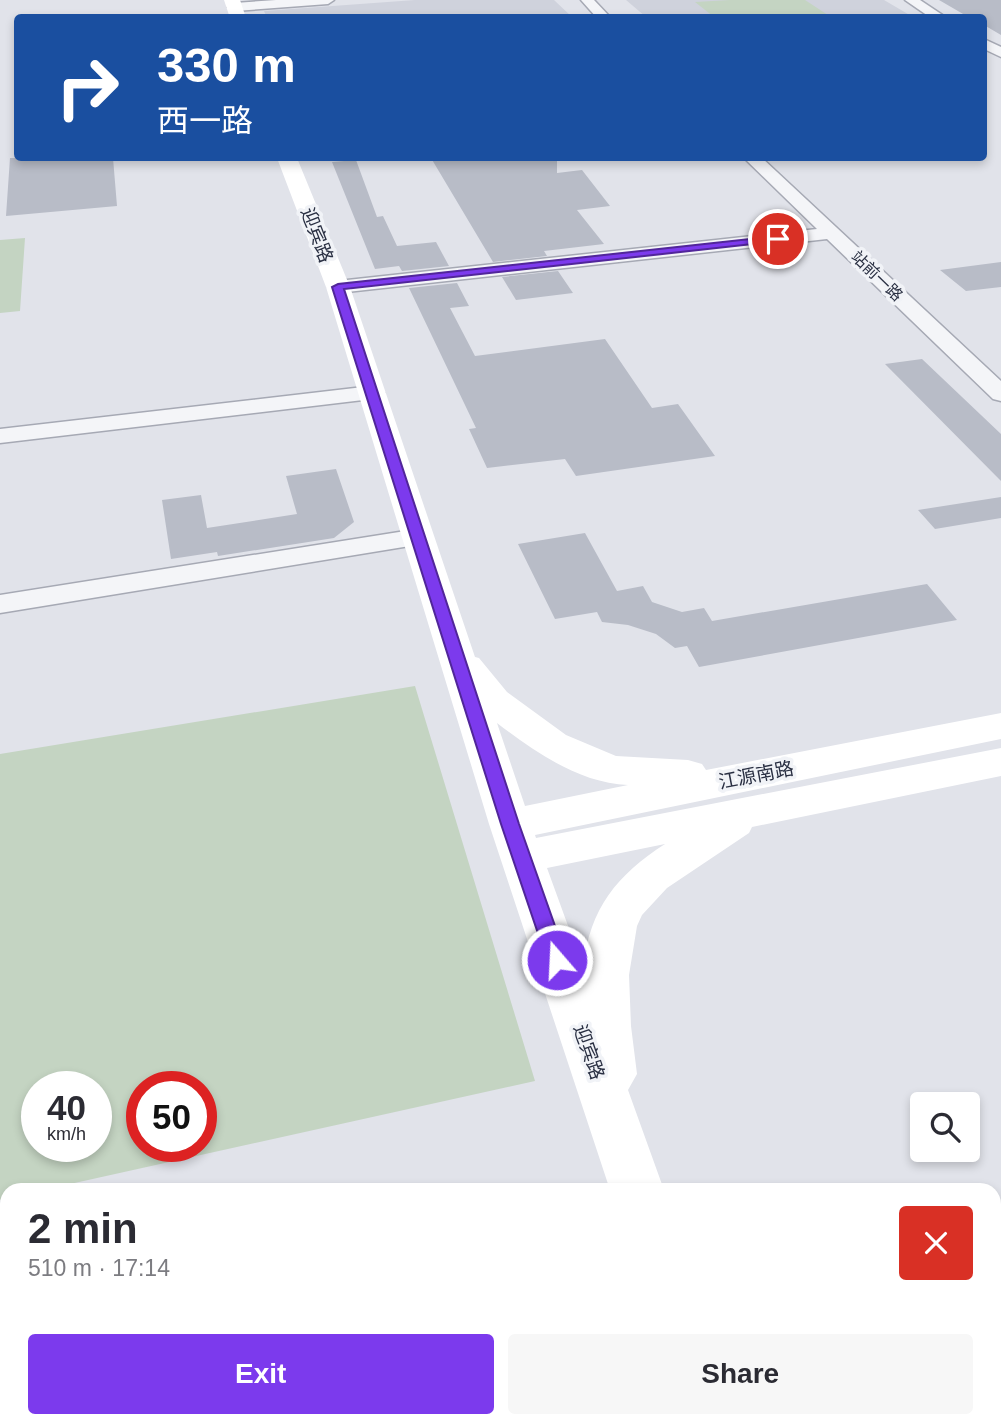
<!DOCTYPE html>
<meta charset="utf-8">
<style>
:root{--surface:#fff;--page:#f7f7f7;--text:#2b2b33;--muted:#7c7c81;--accent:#7c3aed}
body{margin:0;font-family:Helvetica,"Noto Sans SC",sans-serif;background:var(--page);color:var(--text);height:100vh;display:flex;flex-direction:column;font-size:26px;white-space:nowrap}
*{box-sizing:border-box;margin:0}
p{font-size:23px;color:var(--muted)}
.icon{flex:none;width:38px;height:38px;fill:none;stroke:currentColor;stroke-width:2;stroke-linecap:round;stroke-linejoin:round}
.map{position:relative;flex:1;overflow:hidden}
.panel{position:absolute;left:0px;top:1183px;width:1001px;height:245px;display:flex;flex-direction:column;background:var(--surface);border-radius:21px 21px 0 0;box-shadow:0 4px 10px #0003}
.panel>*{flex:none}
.guide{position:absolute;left:14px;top:14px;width:973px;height:147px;border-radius:7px;box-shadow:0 4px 10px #0003;background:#1a4fa0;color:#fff;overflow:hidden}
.controls{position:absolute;left:910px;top:1092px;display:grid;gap:14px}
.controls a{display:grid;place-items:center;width:70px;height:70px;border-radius:7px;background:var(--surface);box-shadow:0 4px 10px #0003;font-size:35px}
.speed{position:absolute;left:21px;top:1071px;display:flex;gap:14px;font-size:35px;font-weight:700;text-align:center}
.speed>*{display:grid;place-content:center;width:91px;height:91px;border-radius:50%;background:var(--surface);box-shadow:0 4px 10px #0003;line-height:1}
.speed small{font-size:18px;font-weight:400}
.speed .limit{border:10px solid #d22;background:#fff;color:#111}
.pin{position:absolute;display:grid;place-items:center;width:60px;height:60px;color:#fff;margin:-30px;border:4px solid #fff;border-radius:50%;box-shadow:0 2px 7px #0007}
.me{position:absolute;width:77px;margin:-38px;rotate:341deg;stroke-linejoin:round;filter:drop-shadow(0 0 5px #0008)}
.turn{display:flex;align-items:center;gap:24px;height:147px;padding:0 28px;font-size:32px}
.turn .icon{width:91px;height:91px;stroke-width:2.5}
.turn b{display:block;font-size:49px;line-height:60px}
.round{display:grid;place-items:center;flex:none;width:74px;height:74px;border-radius:7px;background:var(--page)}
.headline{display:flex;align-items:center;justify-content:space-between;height:119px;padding:0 28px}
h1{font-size:42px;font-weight:800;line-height:52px}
.action{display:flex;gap:14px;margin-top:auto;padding:14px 28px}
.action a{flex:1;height:80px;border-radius:7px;background:var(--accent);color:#fff;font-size:28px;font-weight:800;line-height:80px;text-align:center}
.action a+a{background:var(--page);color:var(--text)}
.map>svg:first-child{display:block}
</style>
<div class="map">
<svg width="1001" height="1428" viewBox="0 0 1001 1428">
<rect width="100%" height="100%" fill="#e1e3ea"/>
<path fill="#cfd2dc" d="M415,0h139l18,17 -305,1 -3,-7z
M626,0h258l29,17h-267z"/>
<path fill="#c4d4c2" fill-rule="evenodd" d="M730,0h75l26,17h-117l-19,-15z
M25,238l-5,73 -20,2v-73z
M415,686l120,395 -492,109h-36v8l-7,2v-446zM37,1087h59v59h-59zM142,1087h59v59h-59z"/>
<path fill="#b8bcc7" d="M939,0h62v35l-17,-10v-7h-14z
M10,158h103l4,48 -111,10z
M431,158h126v15l25,-3 28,36 -33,4 27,34 -60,7 3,5 -54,6z
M356,160l21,57 6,-1 14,30 39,-4 13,24 -47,5 -3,-5 -24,3 -43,-107z
M1001,262v25l-35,4 -26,-21z
M558,271l15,22 -57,7 -14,-23z
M457,283l12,23 -19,2 25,48 130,-17 47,69 26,-4 37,52 -139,20 -11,-17 -78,9 -18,-39 7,-1 -67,-140z
M922,359l79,75v47l-116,-117z
M336,469l18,53 -20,16 -116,18 -1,-4 -46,7 -9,-59 39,-5 6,33 90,-14 -11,-38z
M1001,497v21l-66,11 -17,-19z
M585,533l32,58 26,-5 9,16 30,10 22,-4 8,13 215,-37 30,36 -258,47 -12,-21 -12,2 -19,-14 -28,-9 -26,-3 -5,-10 -42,7 -37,-75z"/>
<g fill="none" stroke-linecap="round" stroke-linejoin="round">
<defs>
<path id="minor" d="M276,0h58l-6,4 -93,7 -7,-4 7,-4z
M581,0h13l17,18h-14z
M905,0h15l27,18h-16z
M984,39l17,8v10l-17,-8z
M744,158h18l239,223v20l-8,-2 -166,-160 -489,54 -7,-2 -3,-4 3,-4 7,-2 479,-52z
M372,386l8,2 4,5 -4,5 -380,45v-14z
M418,529l10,2 3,6 -3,6 -428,70v-18z
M575,1421h73l-3,7h-73z"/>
</defs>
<use href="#minor" stroke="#a6a9b4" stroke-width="3"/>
<use href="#minor" fill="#f4f5f8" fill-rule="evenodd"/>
<path fill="#fff" fill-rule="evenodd" d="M224,0h16l6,18h-16z
M277,158h20l53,129 125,370 4,1 28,34 59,43 50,21 72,4 14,4 4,6 295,-57v26l-466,96 1,3 465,-90v28l-249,51 -3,6 -82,55 -25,27 -5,11 -8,49 2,51 6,48 -9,16 36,100h-54l-121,-366 -163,-537zM497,723c38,29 82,60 131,62l-103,21zM665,844c-48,31 -75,64 -82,123l-36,-99z
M685,1421h60l3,7h-62z"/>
</g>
<path fill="#7c3aed" stroke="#51269a" stroke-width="2" d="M778,236l5,3 -2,2 -437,48 175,535 48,136 -3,5 -7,3 -7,-3 -3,-5 -46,-136 -169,-537 6,-3z"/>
<g text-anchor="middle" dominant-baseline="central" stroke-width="7" stroke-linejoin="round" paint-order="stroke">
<g font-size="16" fill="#292f42" stroke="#f1f3f7">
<text transform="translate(877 276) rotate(44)">站前一路</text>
</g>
<g font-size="19" fill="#292f42" stroke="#f1f3f7">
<text transform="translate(317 235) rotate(69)">迎宾路</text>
<text transform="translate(756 775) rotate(-11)">江源南路</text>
<text transform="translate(589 1052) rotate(71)">迎宾路</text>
</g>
</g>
</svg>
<div class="controls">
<a><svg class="icon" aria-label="search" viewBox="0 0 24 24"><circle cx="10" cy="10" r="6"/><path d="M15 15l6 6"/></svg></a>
</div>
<div class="speed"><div>40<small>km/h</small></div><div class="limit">50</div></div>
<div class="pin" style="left:778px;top:239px;background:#d93025"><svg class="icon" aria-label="arrive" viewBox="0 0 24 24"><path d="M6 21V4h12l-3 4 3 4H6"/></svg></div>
<svg class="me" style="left:557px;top:960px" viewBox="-20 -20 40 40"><circle r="17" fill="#7c3aed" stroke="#fff" stroke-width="3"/><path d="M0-11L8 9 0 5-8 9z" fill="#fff"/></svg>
<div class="guide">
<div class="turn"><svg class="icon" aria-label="right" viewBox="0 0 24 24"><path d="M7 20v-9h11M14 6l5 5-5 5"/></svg><div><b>330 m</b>西一路</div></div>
</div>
<section class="panel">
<div class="headline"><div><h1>2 min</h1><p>510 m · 17:14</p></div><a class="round" style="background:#d93025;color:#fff"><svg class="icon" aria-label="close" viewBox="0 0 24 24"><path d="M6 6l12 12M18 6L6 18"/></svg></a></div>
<div class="action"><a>Exit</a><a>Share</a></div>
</section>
</div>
